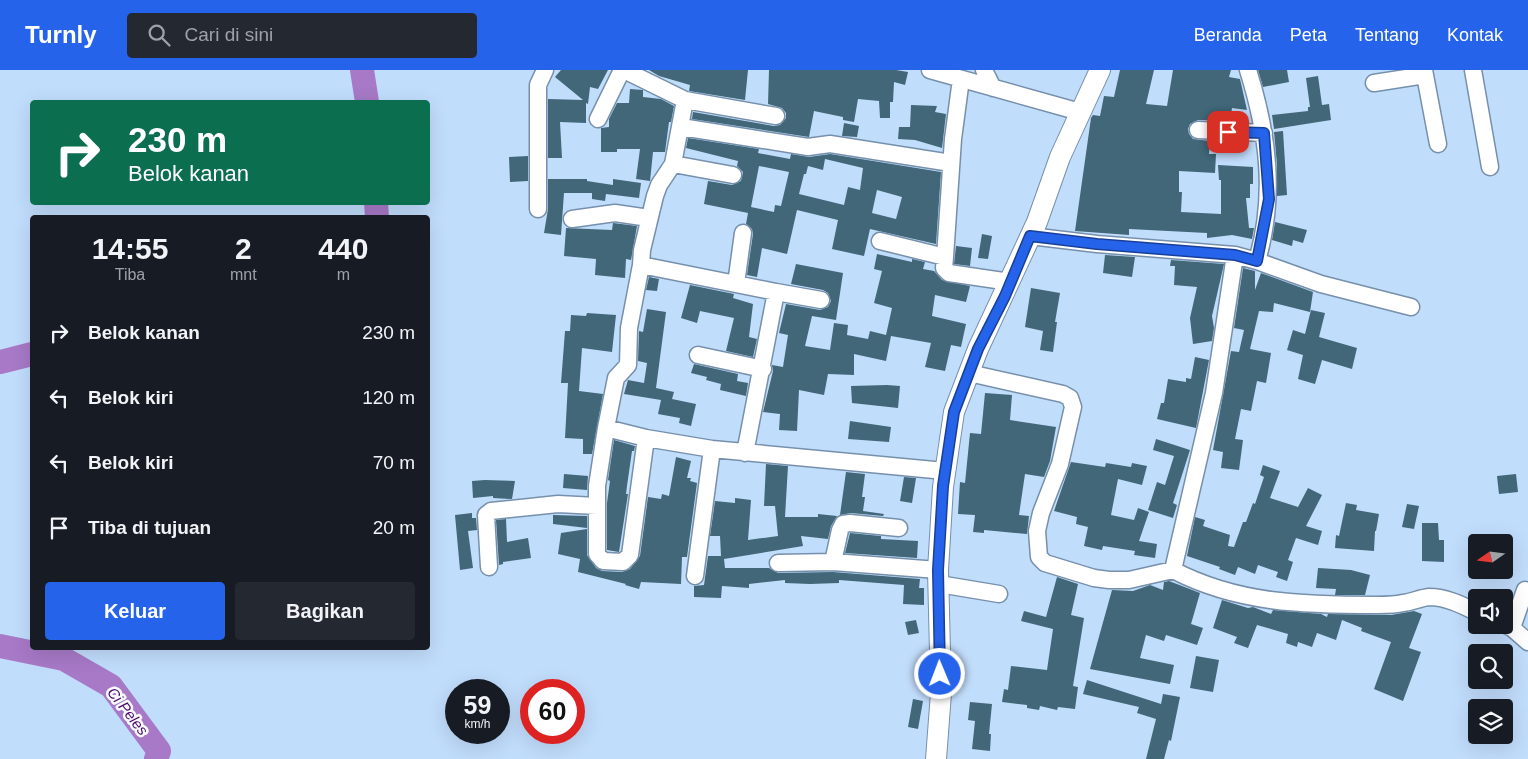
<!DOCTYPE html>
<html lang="id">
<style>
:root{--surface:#171b24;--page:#242831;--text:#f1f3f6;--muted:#9ea1a6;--accent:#2563eb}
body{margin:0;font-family:Helvetica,sans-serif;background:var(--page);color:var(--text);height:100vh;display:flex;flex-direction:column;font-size:19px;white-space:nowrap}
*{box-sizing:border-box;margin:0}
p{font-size:16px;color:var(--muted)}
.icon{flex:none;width:28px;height:28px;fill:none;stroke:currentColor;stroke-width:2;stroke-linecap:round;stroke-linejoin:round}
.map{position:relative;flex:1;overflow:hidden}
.sheet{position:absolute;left:30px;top:145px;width:400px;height:435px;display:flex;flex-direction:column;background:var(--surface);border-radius:5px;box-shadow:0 5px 20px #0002}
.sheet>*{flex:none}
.banner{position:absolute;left:30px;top:30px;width:400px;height:105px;border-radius:5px;box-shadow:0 5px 20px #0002;background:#0b6e4f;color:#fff;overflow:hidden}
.needle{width:32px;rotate:256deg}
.fabs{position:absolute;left:1468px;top:464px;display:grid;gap:10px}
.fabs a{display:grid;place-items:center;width:45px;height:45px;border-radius:5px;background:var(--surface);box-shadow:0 5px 20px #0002;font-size:25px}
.speed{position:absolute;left:445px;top:609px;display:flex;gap:10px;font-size:25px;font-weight:700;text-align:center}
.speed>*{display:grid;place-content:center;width:65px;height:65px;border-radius:50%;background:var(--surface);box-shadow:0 5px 20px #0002;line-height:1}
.speed small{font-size:12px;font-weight:400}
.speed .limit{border:8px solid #d22;background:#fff;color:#111}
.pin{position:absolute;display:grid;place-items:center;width:42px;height:42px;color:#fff;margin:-21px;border-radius:10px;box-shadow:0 2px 8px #0006}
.me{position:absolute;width:55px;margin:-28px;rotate:359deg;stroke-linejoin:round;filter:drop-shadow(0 0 4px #0008)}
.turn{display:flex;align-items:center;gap:18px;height:105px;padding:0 15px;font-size:22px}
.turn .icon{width:65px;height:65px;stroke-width:2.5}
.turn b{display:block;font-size:35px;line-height:42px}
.eta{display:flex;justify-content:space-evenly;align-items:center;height:85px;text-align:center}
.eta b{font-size:30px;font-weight:700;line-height:35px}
.action{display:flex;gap:10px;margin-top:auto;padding:10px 15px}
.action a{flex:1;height:58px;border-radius:5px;background:var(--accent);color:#fff;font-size:20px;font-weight:700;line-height:58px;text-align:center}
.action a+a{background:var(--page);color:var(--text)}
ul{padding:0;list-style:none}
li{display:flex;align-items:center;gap:15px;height:65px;padding:0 15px}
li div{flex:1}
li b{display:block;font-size:19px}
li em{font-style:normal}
header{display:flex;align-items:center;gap:30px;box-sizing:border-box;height:70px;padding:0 25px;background:var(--accent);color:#fff}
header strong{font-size:24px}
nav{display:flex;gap:28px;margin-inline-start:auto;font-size:18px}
.search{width:350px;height:45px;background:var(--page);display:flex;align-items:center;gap:12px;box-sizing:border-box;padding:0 18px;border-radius:5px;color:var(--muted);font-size:19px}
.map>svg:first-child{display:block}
</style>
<header>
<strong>Turnly</strong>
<div class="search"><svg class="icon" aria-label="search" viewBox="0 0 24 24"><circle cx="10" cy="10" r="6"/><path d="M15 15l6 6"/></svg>Cari di sini</div>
<nav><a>Beranda</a><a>Peta</a><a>Tentang</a><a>Kontak</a></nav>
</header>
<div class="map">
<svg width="1528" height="689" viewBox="0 0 1528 689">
<rect width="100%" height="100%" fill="#c1ddfc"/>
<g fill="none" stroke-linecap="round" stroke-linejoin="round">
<path stroke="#a779c7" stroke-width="24" d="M362,0l5,32
M376,132l1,16
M0,292l32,-8
M0,576l64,13 47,27 48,65 -3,8"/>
</g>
<path fill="#416779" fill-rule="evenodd" d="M561,0h47l-10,19 -8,-2 -2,17 -2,-1v20l-26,-1 2,36h-14v-59l35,1 -28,-23z
M649,0h99l-3,30 -56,-9 1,-6 -31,-9z
M769,0h127l12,2 -3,13 -11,-3 -1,20h-3v16h-10l-1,-17 -21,-2 -4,23 -11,-2v-3l-29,-6 -5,26 -117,-18 1,-7 81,14 6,-1 6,-7v-5l-4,-5 -14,-4z
M1120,0h34l-8,34 21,2 6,-36h58l-2,7 11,2 7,31 -15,-2 -2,13 -32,-1 -8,4 -2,5 1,5 4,5 17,2 -1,13h7l-1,19 -36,-2v21h3l-1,20 40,2v-34h-2l-1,-15 35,2v17h-3v14h-4l3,30h5l-2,11 -20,-4 -25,3v-5l-78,-4v6l-54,-4 16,-113 2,-3 7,1 4,-20 10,1z
M1258,0h29l2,12 -26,5z
M1318,6l4,29 7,-1 2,16 -57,9 -2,-14 36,-4v-4h2l-4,-29z
M630,19l13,1v7l18,2 13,7 -3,16h-2l-4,30h-12l-3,29 -14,-2 4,-30h-23v3h-16v-24l8,-1v-8l8,-16h12z
M911,35l26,1 -2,6 11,2 -4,34 -27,-8 -17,-1 1,-12h11z
M844,53l15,3 -2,11 -15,-1z
M1283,61l4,64 -10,1v-32l-3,-32z
M688,68l71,11 -1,4 32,6 1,-5 18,3 21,-3 111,18 -5,72 -66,-15 -6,27 -32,-7 6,-29 -41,-10 -10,44 -25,-6 -5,29 -10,-2 6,-41 -1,-5 -6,-5 2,-11 -44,-9 4,-23 24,4 9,-4 2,-9 -6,-6 1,-5 -52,-13zM825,89l38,9 -3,22 -12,-3 -4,18 -45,-11 5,-20h2l2,-8 15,4zM759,96l30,6 -8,34 -6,-1 -1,7 -23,-5zM877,120l25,7 -6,22 -24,-6z
M528,86v25l-18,1 -1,-25z
M548,109h39v2l26,4v-6l28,4 -2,15 -33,-4 -1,7 -13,-2v-6h-28l-3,42 -17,-2 4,-24z
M1275,152l32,8 -4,13 -10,-3 -1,6 -20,-6z
M613,153l24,3 -6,34 -5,-1 -1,19 -30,-3 1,-16 -32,-3 2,-28 46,2z
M982,164l10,2 -4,23 -10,-1z
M956,176l16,2 -2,18 -16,-2z
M877,184l35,8v-3l13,3 -2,7 11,2 8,9 28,6 -4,16 -31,-7 -3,21 34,8 -5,23 -10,-2 -6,26 -20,-4 6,-24 -40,-7 -5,25 -32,-7v21l-26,-1 -4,21 -25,-5 -2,41 -18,-1 1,-16 -17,-2 10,-41 -1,-6 11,2 5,-32 -9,-2 7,-29 34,6 8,-3 3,-6 -3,-8 -5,-3 -32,-6 5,-20 47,9 -7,47 -24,-4 -7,30 25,4 4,-27 14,2 -1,10 21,4 2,-8 16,4 6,-27 -18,-5 8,-32 -8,-2z
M1105,185l30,2 -3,20 -29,-4z
M1171,190l53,4 -12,52 2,12 -2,13 -19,3 -3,-26 7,-31 -23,-2 1,-19h-5z
M1243,198l12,3v19l6,-17 52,19 -3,20 -36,-9 -1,9 -14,-1 -9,38 21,4 -5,30 -9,-2 -6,30 -10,-2 -6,30 8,1 -4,30 -18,-2 2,-16 -10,-2 18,-99 8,1 5,-22 -10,-2z
M649,207l10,2 -2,12 -11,-1z
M690,215l44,9 -1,4 20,6 -4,33 8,2 -4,18 -27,-6 8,-33 -34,-7 -3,12 -16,-5z
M1031,218l29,5 -5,29h2l-4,30 -13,-2 3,-19 -18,-4z
M647,239l19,3 -10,76 18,4 -2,7 24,5 -5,22 -12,-3 1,-5 -22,-4 3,-14 -37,-6 4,-14 16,3 3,-20 -9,-2 1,-30 4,1z
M1311,240l14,3 -6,24 38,11 -5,21 -30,-9 -7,24 -17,-5 5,-24 -16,-5 6,-20 12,4z
M587,243l29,2 -4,37 -30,-4 -3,43 24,3 -11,60h-9v-15l-18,-1 3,-55h-7l4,-52h5l1,-16 15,1z
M1195,287l14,3 -13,68 -39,-9 4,-16h3l4,-24 18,3v-4l5,1z
M694,294l44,10 -1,7 11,2 -2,13 -26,-6 1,-6 -15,-4 1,-3 -16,-4z
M887,315l13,1 -2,22 -46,-5 -1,-17z
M985,323l27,2 -2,25 46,7 -6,34 -6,16 -19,-3 -6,41 10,1 -2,18 -43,-4v3l-11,-1 2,-17 -17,-1 2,-32 5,1 5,-50 11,1z
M850,351l41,6 -2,15 -41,-3z
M1156,369l34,11 -17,53 4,2 -4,13 -25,-8 9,-28 8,3 9,-29 -21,-6z
M614,370l21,6 -1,5h-2l-5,35 -1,8h2l-9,58 -12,-2v-47l3,-22 -2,-1z
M676,387l15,4 -4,17h4l-1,3 7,2 -10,74h-5l-1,27 -40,-2 -2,7 -14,-4 1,-1 -48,-12 2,-13 -22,-5 3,-21 26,-4v26l9,13 6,3 20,1 8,-3 10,-13 8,-59 13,2 1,-5 7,2z
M1071,392l34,5 1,-4 25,4 1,-4 15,3 -5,19 -24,-6 -7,36 23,5 4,-12 11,4 -10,29 18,3 -2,14 -21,-3 1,-4 -32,-5 -1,4 -18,-4 4,-19 -12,-3 1,-7 -23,-6z
M766,394l22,2 -3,51h33v-3l19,2 -6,10 -3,13 -27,-3 2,10 -79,13 1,9h44l9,5 55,-1 87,7 -1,9h5v17l-21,-1 1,-19 -65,-5v3l-29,1 -25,-1v-3l-36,4v4l-27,-2 -1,12 -27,-1v-11l10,-1 4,-29h13l-1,-20h-10l5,-35 20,2v-5l16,2 -3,40 30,-4 -3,-30h-11z
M1263,395l17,6 -10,27 28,9 10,-19 14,7 -16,31 16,5 -4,14 -22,-7 -8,22 5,2 -6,19 -11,-4 2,-5 -20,-7 -3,9 -17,-7 -3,8 -16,-6 1,-2 -33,-11 8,-39 10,3 -2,6 27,9 -2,11 6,1 9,-25h3l7,-19 2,1 9,-27 -4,-2z
M846,402l19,2 -3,23h3l-2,14 21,3 -1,2 -32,-3 -11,2z
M564,404l24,2 -1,14 -24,-2z
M1516,404l2,18 -19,2 -2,-18z
M904,407l12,1 -4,25 -12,-2z
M485,410l30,1 -3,18 -19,-1v-2l-20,2 -1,-17z
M1346,433l11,2 -1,5 23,4 -3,17h-1l-1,20 -39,-3 1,-13 3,1z
M1407,434l12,2 -5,23 -12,-2z
M472,443v5h4l1,12 -9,1 5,37 -13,2 -5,-55z
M553,445l34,1v12l-34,-4z
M506,449l1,23 21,-4 3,20 -28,4v2l-4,1 -3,-45z
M1422,453h16l1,17h5v22l-22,-1z
M850,463l31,3v3l37,2 -1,17 -72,-5z
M1318,498l33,2 19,5 -5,20h-30l1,-6 -20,-1z
M1057,507l21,7 -7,31 13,3 -11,68 5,1 -3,22 -17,-2 -1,3 -17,-4 -1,4 -12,-2v-3l-25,-3 2,-13 4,1 3,-24 36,4 6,-41 -32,-8 3,-10 22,6z
M1169,511l31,12 -9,31 12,4 -6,17 -31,-10 -2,6 -18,-6 -6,23 34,7 -4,19 -80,-15 22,-79 21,1 17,-6 13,5 1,-8z
M1222,530l26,8 5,-1 18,7 2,-4 48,4 6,3 1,-3 63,1 23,-4 8,3 -13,34 12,4 -18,49 -29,-12 17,-47 -30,-11 1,-3 -20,-8 -6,20 -19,-7 -5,14 -14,-5 -1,5 -11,-4 2,-9 -31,-9 -9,23 -14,-5 3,-6 -24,-9z
M916,550l3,13 -11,2 -3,-13z
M1196,586l23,4 -6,32 -23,-4z
M1087,610l74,24 2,-10 17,3 -9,44 -2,-1 -5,19h-18l10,-40 -19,-6 2,-6 -56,-13z
M913,629l10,2 -5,28 -10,-2z
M970,632l22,2 -3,30h2l-1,17 -18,-2 3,-28 -7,-1z"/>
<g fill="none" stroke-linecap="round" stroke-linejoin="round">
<defs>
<path id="minor" d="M624,0l61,30 -12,64 -14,21 -4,11 -13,54 -1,15 135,27 -31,161
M930,0l150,42
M984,0l9,18
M1424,0l14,74
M1473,0l17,97
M1374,13l51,-8
M685,30l91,16
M598,49l24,-49
M681,57l127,20 22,-3 121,19
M1198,60l66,3
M673,94l60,11
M538,139v-124l7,-15
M572,149l43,-6 34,5
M1030,166l67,8 138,11 22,6c19,-66 11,-127 -9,-191
M880,171l65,16 -1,11 5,5 61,9
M945,187l8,-118 8,-60
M1257,191l64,23 90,23
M736,214l7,-51
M776,222l45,8
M698,285l65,14
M969,303l94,21 7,4 3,9 -13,57 -19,49 -4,18 2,26 6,6 49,15 15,2h20l44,-10c65,34 132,35 204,35 8,0 18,0 26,-2 9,-1 17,-5 26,-6 17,0 33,8 47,15
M606,358l10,-50 12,-13 1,-37 12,-63
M646,368l-16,117 -7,7 -20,-1 -6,-7v-68l9,-58 40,10 66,11 233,22
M833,492l7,-32 3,-6 7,-1 49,5
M778,493l55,-1 105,8
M489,497l-3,-52 5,-4 67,-7 39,2
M1173,500l41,-177 21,-138
M695,506l17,-127
M939,514l60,10
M1504,554l8,4 16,14
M1512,558l13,-38"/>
<path id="major" d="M936,689l5,-66 -3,-123 5,-83 11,-75 24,-63 59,-127 23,-65 40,-87"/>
</defs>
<use href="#minor" stroke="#7690ac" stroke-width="19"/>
<use href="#major" stroke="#7690ac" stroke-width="22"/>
<use href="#minor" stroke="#fff" stroke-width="16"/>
<use href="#major" stroke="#fff" stroke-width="20"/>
</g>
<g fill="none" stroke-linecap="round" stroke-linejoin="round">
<defs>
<path id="route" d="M940,604l-2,-104 5,-84 11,-74 24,-63 27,-53 25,-60 67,8 138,11 22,6 12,-62 -5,-66 -36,-1"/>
</defs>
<use href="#route" stroke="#184099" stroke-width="12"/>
<use href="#route" stroke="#2563eb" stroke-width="9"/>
</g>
<g text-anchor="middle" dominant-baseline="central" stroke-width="5" stroke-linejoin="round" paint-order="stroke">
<g font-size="15" font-style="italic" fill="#4c096c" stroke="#f8fbfe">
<text transform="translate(128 641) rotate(52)">Ci Peles</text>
</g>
</g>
</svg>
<div class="fabs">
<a><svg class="needle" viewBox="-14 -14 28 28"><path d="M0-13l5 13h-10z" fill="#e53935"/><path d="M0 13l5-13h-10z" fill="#9ea1a6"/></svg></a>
<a><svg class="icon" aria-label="sound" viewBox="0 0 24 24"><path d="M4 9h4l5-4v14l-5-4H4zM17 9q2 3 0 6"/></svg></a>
<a><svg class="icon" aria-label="search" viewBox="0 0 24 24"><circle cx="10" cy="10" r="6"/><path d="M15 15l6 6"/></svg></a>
<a><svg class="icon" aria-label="layers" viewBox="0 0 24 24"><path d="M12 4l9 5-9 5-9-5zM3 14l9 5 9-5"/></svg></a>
</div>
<div class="speed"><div>59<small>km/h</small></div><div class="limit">60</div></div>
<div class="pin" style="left:1228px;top:62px;background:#d93025"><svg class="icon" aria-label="arrive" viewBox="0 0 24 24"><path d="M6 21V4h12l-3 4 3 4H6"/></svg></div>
<svg class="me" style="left:940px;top:604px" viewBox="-20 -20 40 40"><circle r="17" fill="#2563eb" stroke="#fff" stroke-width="3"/><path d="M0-11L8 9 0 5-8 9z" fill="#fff"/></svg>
<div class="banner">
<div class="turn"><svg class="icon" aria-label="right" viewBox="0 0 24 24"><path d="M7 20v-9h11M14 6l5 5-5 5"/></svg><div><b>230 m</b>Belok kanan</div></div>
</div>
<section class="sheet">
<div class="eta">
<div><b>14:55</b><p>Tiba</p></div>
<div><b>2</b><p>mnt</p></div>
<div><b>440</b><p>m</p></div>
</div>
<ul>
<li><svg class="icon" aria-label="right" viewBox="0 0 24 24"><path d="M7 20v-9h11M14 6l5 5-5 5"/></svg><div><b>Belok kanan</b></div><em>230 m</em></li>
<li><svg class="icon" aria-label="left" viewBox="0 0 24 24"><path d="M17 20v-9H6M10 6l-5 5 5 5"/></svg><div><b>Belok kiri</b></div><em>120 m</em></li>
<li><svg class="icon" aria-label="left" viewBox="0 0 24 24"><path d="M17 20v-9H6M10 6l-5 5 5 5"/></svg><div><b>Belok kiri</b></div><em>70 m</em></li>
<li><svg class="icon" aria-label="arrive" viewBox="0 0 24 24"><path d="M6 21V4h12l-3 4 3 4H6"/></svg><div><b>Tiba di tujuan</b></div><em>20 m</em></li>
</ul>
<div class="action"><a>Keluar</a><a>Bagikan</a></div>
</section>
</div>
